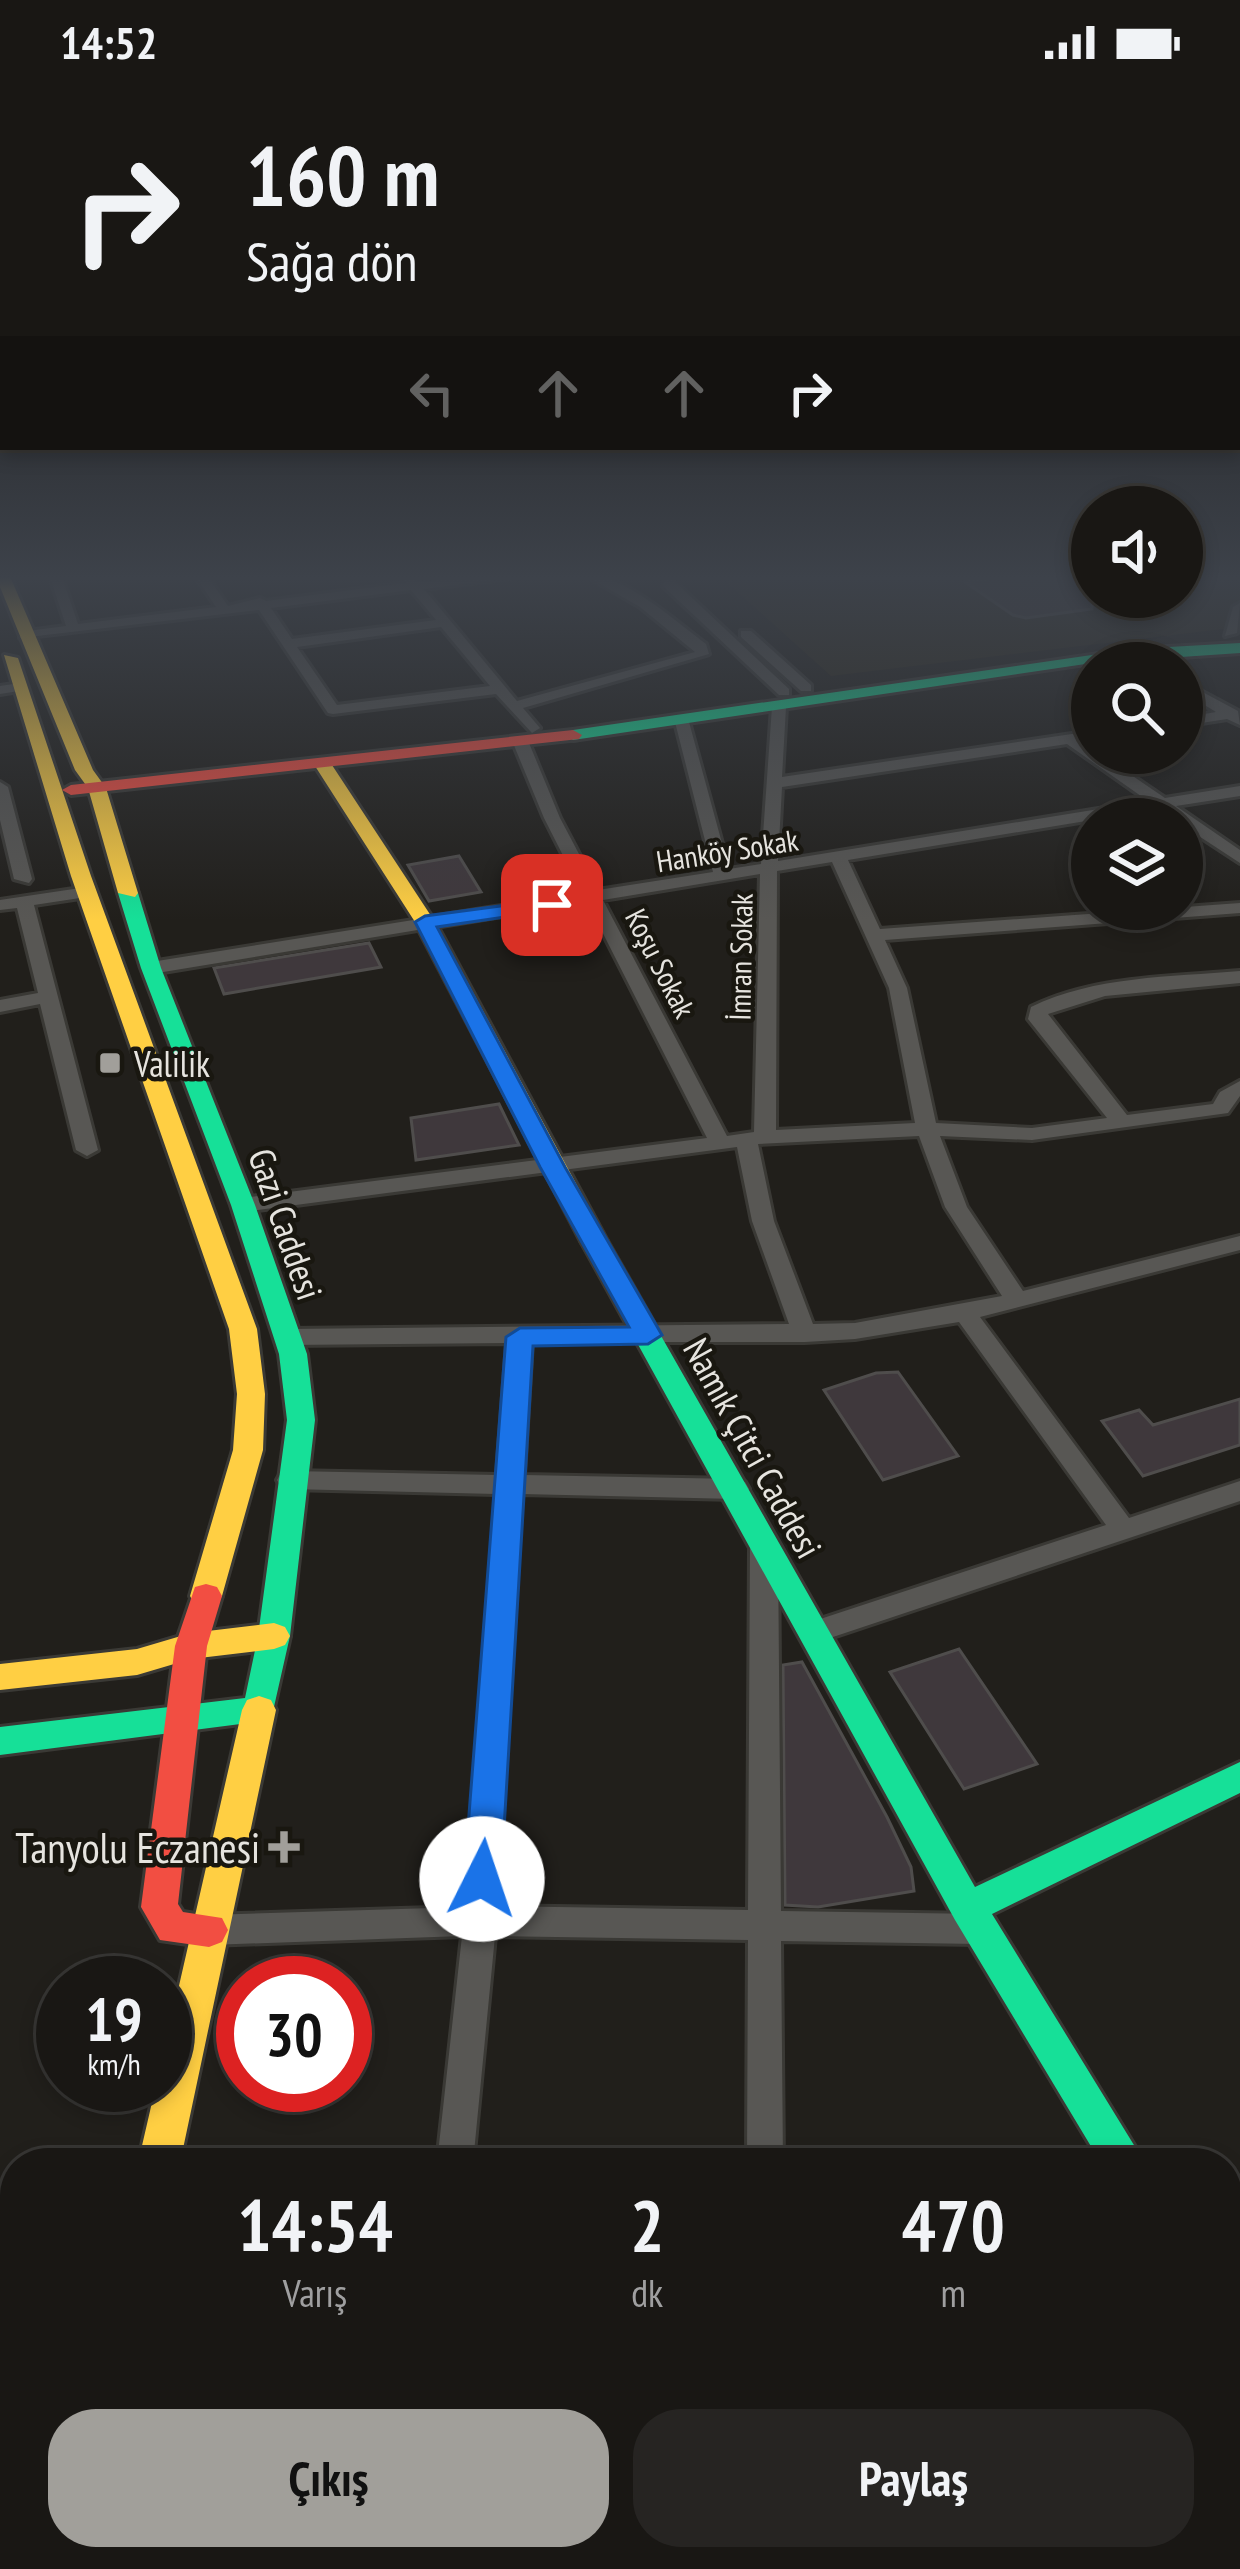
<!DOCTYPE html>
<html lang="tr">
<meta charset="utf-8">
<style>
:root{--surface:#191714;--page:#262422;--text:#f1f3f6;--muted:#9f9fa0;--line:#373634;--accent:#a19f9a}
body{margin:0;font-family:"PT Sans Narrow",sans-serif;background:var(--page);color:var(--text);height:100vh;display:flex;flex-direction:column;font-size:45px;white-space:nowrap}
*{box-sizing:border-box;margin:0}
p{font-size:39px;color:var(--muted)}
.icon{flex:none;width:66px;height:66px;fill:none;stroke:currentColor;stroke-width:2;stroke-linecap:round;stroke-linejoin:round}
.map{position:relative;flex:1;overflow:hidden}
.details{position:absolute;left:0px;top:2064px;width:1242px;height:423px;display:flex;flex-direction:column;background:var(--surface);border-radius:48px 48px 0 0;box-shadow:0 6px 18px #0003,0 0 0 3px var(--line)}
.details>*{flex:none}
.top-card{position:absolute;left:0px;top:0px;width:1242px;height:366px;box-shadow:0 6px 18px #0003,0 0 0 3px var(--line);background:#191714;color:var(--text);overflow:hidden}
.tools{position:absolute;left:1071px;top:402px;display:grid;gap:24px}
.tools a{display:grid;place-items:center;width:132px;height:132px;border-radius:50%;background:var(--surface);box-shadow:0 6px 18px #0003,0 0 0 3px var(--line);font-size:60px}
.speed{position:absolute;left:36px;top:1872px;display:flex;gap:24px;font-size:60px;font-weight:700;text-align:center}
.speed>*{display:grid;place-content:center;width:156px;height:156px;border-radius:50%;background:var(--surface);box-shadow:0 6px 18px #0003,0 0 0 3px var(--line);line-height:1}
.speed small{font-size:30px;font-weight:400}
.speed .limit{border:18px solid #d22;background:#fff;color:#111}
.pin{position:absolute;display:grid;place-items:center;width:102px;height:102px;color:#fff;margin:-51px;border-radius:24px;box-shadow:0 6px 18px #0006}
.me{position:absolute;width:132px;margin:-66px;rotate:4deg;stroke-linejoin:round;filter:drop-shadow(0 0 9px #0008)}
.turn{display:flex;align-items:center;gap:42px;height:252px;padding:0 48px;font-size:54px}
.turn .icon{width:156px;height:156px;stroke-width:2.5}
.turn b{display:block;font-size:84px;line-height:102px}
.lanes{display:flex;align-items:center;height:114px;padding:0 48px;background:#0003;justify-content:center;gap:60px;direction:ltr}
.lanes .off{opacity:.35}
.eta{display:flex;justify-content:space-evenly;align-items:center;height:204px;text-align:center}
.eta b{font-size:72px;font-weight:700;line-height:84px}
.action{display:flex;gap:24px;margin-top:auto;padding:24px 48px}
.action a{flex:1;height:138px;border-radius:48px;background:var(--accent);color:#111;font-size:48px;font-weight:700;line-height:138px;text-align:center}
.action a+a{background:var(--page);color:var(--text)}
.status{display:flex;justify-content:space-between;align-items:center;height:84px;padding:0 60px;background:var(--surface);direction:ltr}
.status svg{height:33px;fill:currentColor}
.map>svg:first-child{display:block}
</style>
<div class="status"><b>14:52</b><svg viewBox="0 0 49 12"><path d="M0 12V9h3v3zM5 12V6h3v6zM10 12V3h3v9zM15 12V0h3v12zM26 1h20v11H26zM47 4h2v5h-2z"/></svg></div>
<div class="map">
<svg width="1240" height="2485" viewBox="0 0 1240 2485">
<rect width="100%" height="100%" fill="#211f1b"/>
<path fill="#2c281c" d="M761,490h331v23h90v-23h58v53l-409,49 -109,-98z"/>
<path fill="#3f383c" stroke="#4f4d4c" stroke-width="3" d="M978,490h114v35l-66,9 -13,-3 -48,-33 21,-3z
M459,772l22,36 -52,9 -21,-36z
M369,859l12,24 -157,27 -10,-26z
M499,1020l20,41 -103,15 -5,-42z
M898,1288l60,84 -75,24 -59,-90 52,-17z
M1240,1315v46l-97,31 -41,-55 37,-11 14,15z
M959,1565l78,115 -73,25 -74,-117z
M802,1578l85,155 24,50 3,24 -96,16 -33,-2 -2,-240z"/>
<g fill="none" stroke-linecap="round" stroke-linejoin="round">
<defs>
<path id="street" d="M49,490h12l17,50 138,-17 -22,-33h12l22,32 32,-8 6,3 140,-18 -4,-5 6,-4 10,8 98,-8 -6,4 -86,11 93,112 178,-49 -55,-45 -57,-33c41,0 91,46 123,70l3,10 -186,54 17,20 -8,5 -36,-39 -163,20 -5,-1 -69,-103 -239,28v-6l46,-6zM411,506l25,30 -144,19 -21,-31zM441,543l49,59 -153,19 -40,-58z
M666,490h12l-3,8 114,107v6h-10l-116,-109z
M1240,519l-3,30 -12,3 8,-29z
M741,547h10l60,54v6h-10l-60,-54z
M1182,597l56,30 2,14 -13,-6 -45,7v-8l34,-6 -34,-21z
M20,599l5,1v6l-25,4v-8z
M779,619l7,4 -4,70 310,-46v10l-9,1 9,6v5h7l66,45 75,-12v10l-64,10 64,44v13l-58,-38v-6h-9l-14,-10 -311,51 32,69 360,-26v10l-355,27 22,48 29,135 96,5 75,-10 -79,-99 3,-12c63,-31 140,-30 209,-36v12l-135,13 -57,18 79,101 86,-11 7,-12 20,-11v15l-12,17 -196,27 -92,-4 27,71 56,84 217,-55v14l-260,67 149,201 111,-37v20l-425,142 -10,-3 -4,-8 4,-8 301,-99 -147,-203 -104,17 -50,3h-273l-8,133 212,4 9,3 4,7 -4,7 -9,3 -214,-5 -25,412 251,4 2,-361 4,-7h20l4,7 3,362 199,3 12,4 5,11 -5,11 -12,4 -199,-3 2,222h-36l1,-223 -253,-4 -22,227h-36l25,-227 -253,9 -12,-4 -5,-11 5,-11 12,-4 256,-8 31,-413 -206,-5 -9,-2 -4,-7 4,-7 9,-2 207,4 10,-132 -220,2 -12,-8 12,-8 502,-5 -37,-103 -15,-74 -494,65 -11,-7 11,-7 464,-60 -120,-236 -436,72 -9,-6 9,-6 431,-69 -38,-75 -31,-75 8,-5 8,5 31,75 38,72 115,-18 -38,-150 7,-4 7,4 40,147 32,-5 11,-157zM1067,660l81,57 -370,60 4,-74zM832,778l57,126 26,135 -139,7 1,-259zM760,790l-6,258 -27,4 -124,-236zM919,1052l26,71 57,89 -147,27 -42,1 -39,-103 -16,-77z
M0,698l8,5 24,92 -3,4 -15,-4 -14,-59z
M87,803l6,1v8l-59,9 64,245 -11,6 -11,-6 -36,-146 -40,8v-12l38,-7 -21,-85 -17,2v-10z
M1240,2416v44l-13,5v-44z
M349,2472h64l-5,13h-54z
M751,2472h42v13h-42z
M1129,2472h63l-5,13h-63z"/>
<path id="fast" d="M1240,559v10l-148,10 -519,77 -9,-5 9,-5 560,-81z
M128,803l10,6 23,75 94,237 52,149 8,66 -25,216 -19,84 -271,35v-28l245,-29 13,-62 29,-216 -8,-66 -48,-149 -90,-237 -23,-75z
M594,1149l13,8 368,646 265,-125v31l-248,121 153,249h-44l-146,-243 -374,-679z
M1227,2225l13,5v60l-13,-5z"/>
<path id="slow" d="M0,490h9l84,196 13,18 32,105 -3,4 -17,-4 -30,-105 -13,-18 -75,-183z
M4,571l14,3 73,218 166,453 8,65 -2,56 -41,146 -5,9 -11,3 -11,-3 -5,-9 43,-146 4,-56 -8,-65 -158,-453z
M318,678h12l105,160 172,319 -4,6h-18l-4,-6 -166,-319 -100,-156z
M274,1539l11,4 5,9 -5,9 -11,4 -83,10 -54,16 -137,15v-26l137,-15 54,-16z
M259,1612l12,4 5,10 -96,453h-42l18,-78h9v-38l77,-337 5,-10z
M60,2472h48l-2,13h-48z"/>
<path id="jam" d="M573,646l9,5 -3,4 -508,56 -9,-5 9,-5z
M206,1500l11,3 5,9 -15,50 -29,258 5,8 39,6 6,12 -6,12 -13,5 -49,-7 -19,-33 34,-261 20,-59z"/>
</defs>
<use href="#street" stroke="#3a3935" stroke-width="6"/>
<use href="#fast" stroke="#3a3935" stroke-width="6"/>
<use href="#slow" stroke="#3a3935" stroke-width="6"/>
<use href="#jam" stroke="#3a3935" stroke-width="6"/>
<use href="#street" fill="#585754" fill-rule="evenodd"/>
<use href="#fast" fill="#16e098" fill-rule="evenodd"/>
<use href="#slow" fill="#ffcf43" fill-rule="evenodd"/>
<use href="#jam" fill="#f24e42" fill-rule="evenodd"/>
</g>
<linearGradient id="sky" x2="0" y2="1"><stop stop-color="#12110f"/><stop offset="0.59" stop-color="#3d424a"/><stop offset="1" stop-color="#3d424a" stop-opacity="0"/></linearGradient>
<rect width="1240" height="837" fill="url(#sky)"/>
<path fill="#1a73e8" stroke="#114b97" stroke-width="3" d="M552,815l7,2v8l-122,18 128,240 97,168 -14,9 -115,2 -32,533 -6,11 -13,5 -13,-5 -5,-11 42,-542 14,-9 109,-1 -89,-160 -125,-245 10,-6z"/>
<g fill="#a19f9a" stroke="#191710" stroke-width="4.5">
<rect x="98" y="967" width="24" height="24" rx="6"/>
<path d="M278 1745h12v12h12v12h-12v12h-12v-12h-12v-12h12z"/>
</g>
<g text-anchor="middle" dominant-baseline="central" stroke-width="9" stroke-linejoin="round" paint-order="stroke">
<g font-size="30" fill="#e6e4df" stroke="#191710">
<text transform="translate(727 766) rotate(-9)">Hanköy Sokak</text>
<text transform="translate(740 873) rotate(-89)">İmran Sokak</text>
<text transform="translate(661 879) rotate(63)">Koşu Sokak</text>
</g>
<g font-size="36" fill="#e6e4df" stroke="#191710" text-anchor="start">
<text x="134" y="979">Valilik</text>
</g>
<g font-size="36" fill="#e6e4df" stroke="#191710">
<text transform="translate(286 1140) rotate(71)">Gazi Caddesi</text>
<text transform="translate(753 1364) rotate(61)">Namık Çitci Caddesi</text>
</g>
<g font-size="42" fill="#e6e4df" stroke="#191710" text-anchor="end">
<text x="260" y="1763">Tanyolu Eczanesi</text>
</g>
</g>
</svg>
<div class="tools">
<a><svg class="icon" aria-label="sound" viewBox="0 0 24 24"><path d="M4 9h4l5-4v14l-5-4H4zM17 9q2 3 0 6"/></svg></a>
<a><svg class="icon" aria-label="search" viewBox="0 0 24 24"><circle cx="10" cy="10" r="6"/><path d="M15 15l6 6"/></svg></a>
<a><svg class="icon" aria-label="layers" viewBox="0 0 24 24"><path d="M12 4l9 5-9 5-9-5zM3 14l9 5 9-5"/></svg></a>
</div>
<div class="speed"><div>19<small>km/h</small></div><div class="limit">30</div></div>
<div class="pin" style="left:552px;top:821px;background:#d93025"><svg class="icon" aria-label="arrive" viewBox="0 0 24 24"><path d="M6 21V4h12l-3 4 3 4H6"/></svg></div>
<svg class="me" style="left:482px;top:1795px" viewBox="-20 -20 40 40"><circle r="19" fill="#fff"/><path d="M0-13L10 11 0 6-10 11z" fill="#1a73e8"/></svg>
<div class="top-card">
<div class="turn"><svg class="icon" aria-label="right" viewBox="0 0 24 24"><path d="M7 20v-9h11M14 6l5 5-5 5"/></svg><div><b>160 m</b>Sağa dön</div></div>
<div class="lanes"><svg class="icon off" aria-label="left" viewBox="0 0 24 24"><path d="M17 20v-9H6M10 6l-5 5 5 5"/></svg><svg class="icon off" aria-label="ahead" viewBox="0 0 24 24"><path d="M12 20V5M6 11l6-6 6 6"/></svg><svg class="icon off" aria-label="ahead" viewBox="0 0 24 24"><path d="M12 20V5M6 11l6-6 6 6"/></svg><svg class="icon" aria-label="right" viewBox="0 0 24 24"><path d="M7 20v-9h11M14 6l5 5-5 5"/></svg></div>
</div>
<section class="details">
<div class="eta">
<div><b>14:54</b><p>Varış</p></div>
<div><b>2</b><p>dk</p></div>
<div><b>470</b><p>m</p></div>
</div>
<div class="action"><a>Çıkış</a><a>Paylaş</a></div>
</section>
</div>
